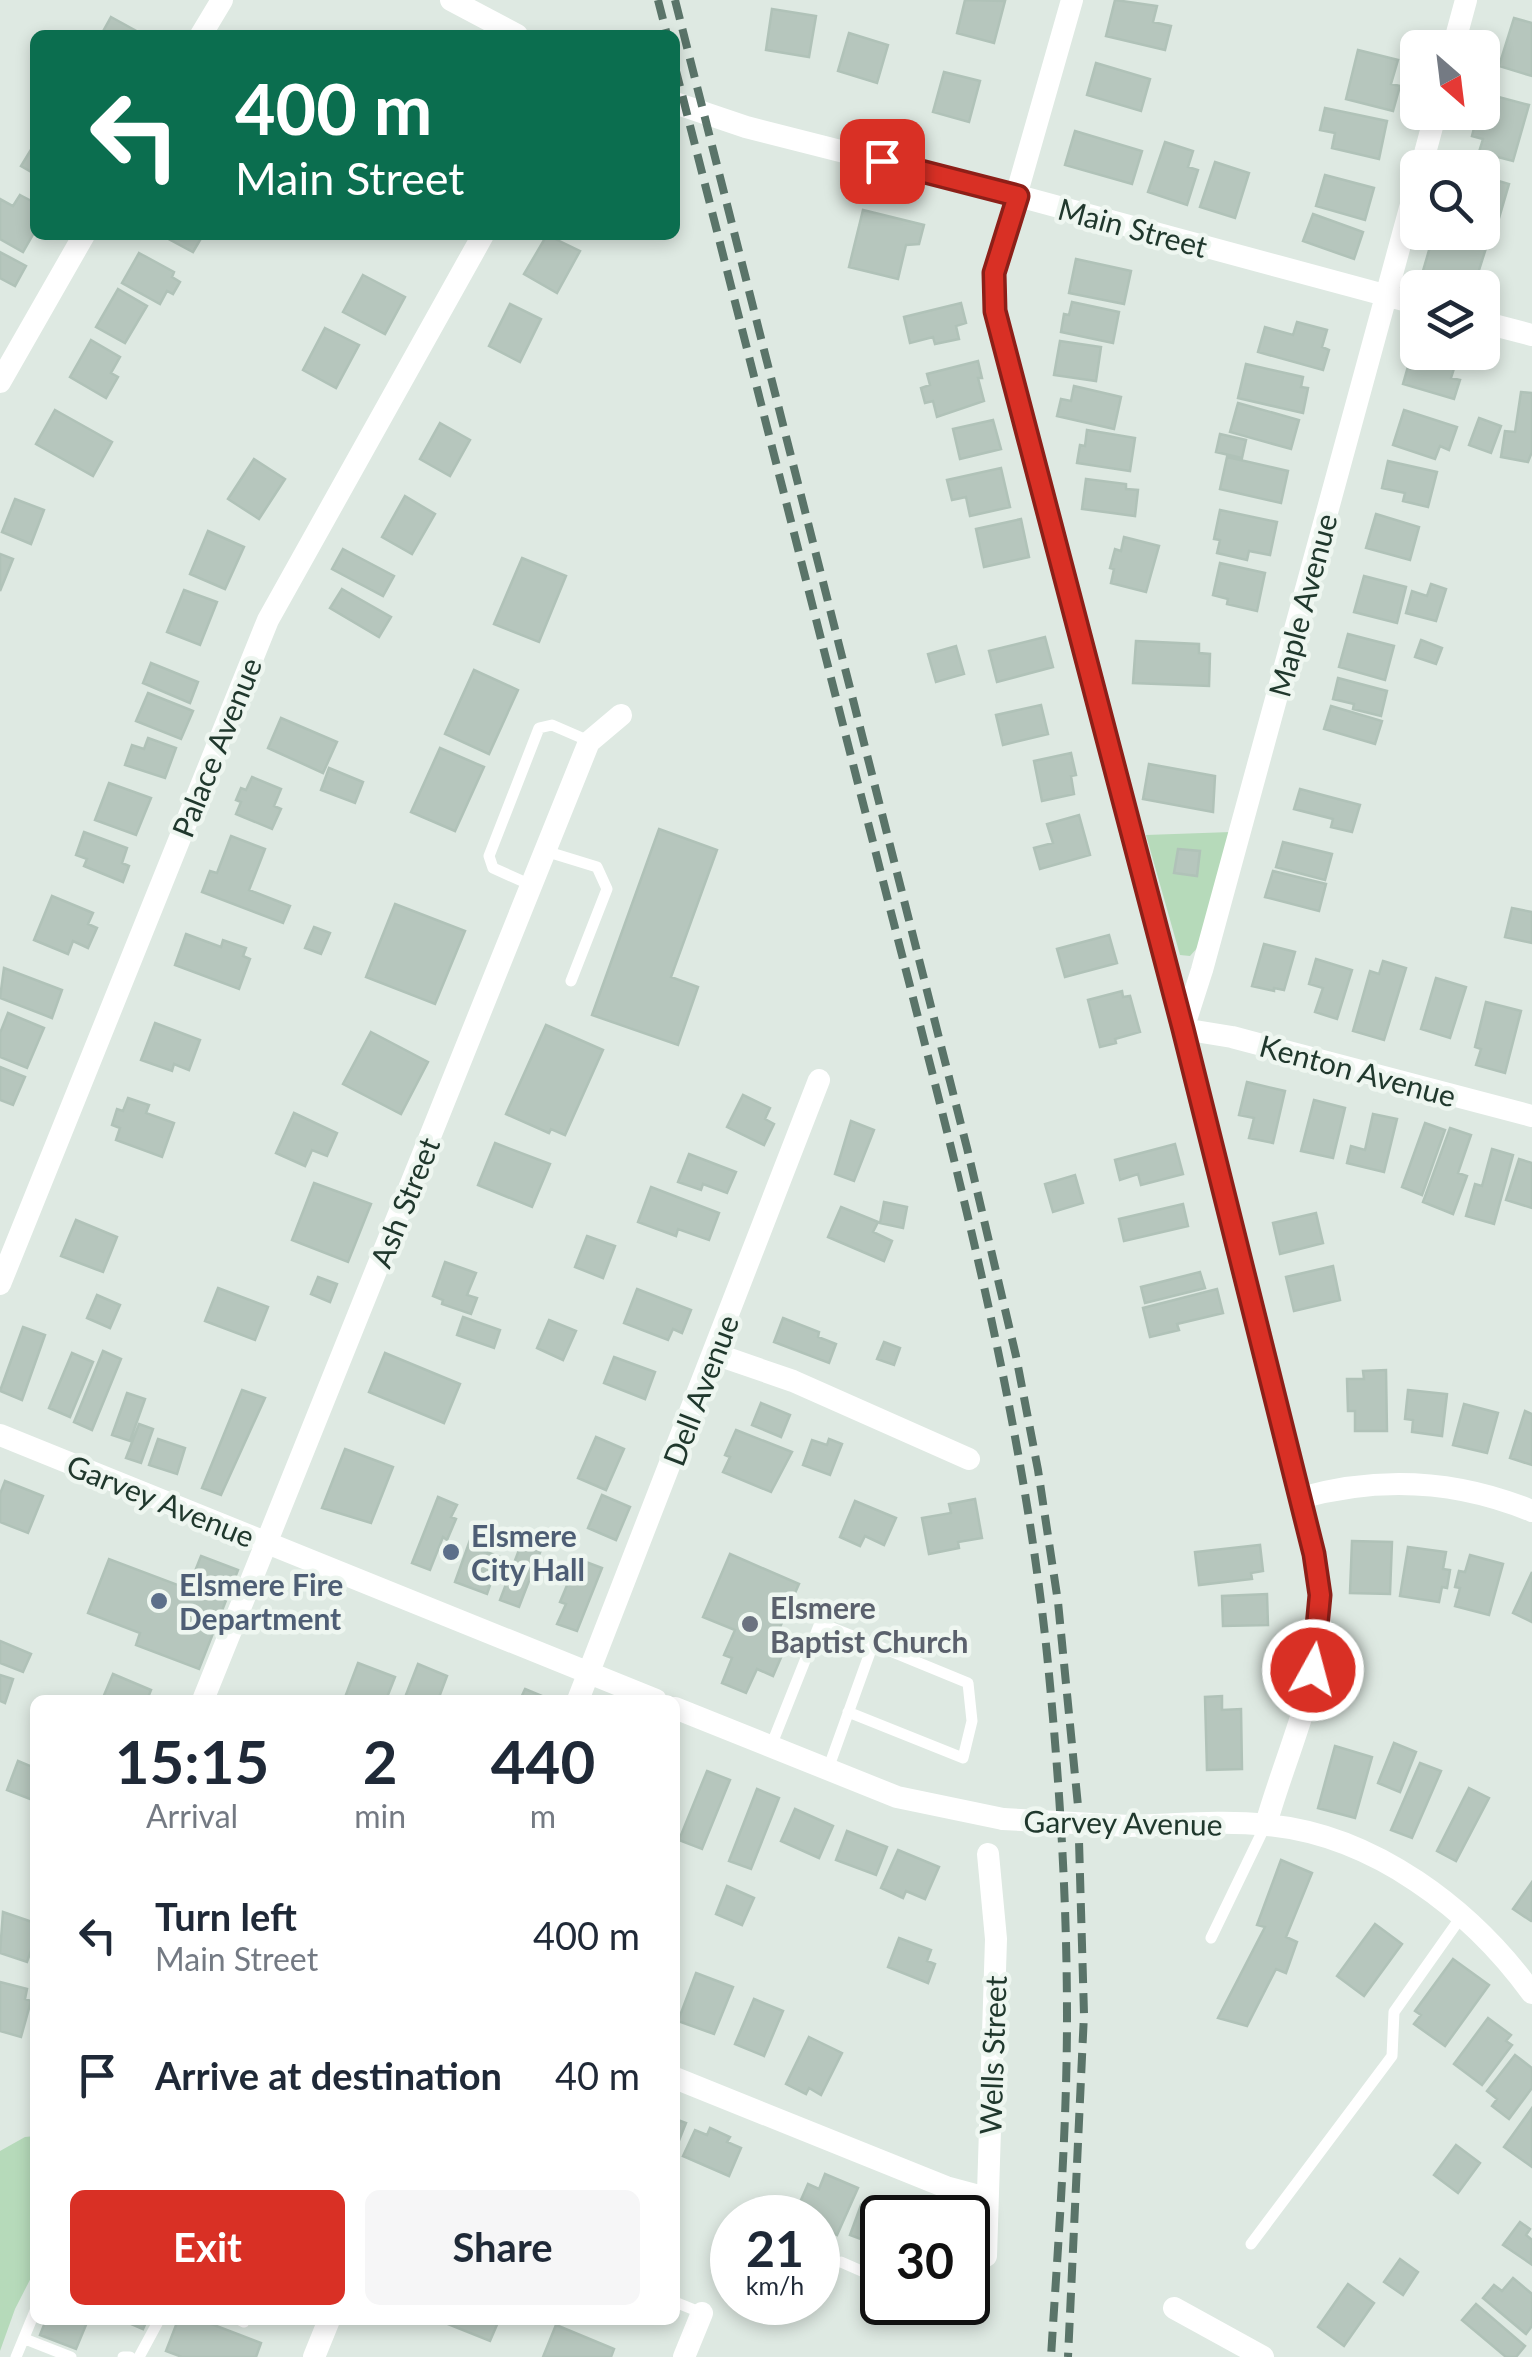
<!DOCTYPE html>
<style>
:root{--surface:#fff;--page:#f6f6f7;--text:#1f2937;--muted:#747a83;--accent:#d93025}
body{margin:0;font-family:Lato,sans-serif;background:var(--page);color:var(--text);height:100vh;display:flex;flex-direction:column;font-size:38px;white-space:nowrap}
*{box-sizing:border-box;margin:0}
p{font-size:32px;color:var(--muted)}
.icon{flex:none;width:55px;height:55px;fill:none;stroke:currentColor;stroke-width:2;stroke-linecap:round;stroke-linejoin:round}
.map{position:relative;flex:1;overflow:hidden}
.drawer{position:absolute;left:30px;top:1695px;width:650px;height:630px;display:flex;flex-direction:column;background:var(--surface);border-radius:15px;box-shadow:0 5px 15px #0003}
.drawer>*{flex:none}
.hud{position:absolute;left:30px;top:30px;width:650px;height:210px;border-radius:15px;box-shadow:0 5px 15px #0003;background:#0b6e4f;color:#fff;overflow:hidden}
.needle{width:65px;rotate:152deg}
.controls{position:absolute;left:1400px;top:30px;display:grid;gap:20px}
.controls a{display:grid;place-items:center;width:100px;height:100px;border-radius:15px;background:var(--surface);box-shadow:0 5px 15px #0003;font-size:50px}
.speed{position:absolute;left:710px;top:2195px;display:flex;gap:20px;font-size:50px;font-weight:700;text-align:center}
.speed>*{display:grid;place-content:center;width:130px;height:130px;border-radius:50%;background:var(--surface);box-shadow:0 5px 15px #0003;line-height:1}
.speed small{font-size:25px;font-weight:400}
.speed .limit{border:5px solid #111;border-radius:15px;background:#fff;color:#111}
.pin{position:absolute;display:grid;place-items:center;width:85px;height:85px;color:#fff;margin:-42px;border-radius:20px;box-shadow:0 5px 15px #0006}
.me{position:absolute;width:110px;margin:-55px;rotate:7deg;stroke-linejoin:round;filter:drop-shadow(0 0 8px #0008)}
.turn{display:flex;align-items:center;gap:35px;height:210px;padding:0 40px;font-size:45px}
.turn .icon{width:130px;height:130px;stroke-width:2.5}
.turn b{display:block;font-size:70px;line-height:85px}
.eta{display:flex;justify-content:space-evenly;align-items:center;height:170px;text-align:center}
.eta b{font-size:60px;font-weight:700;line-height:70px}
.action{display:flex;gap:20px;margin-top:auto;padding:20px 40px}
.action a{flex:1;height:115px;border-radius:15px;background:var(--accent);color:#fff;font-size:40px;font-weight:700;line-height:115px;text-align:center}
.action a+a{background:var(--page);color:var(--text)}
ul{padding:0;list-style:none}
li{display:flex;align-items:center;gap:30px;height:140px;padding:0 40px}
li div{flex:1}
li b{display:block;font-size:38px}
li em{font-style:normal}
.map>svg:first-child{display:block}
</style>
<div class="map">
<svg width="1532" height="2357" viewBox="0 0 1532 2357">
<rect width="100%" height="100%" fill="#dee9e2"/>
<path fill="#b6daba" d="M1231,832l-33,115 -8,9 -10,-1 -34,-120z
M35,2136v134l-20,39 -15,42v-200l25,-14z"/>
<path fill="#b6c6bd" stroke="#b0c2b8" stroke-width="2.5" d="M965,0l40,1 -11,42 -37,-10z
M1115,0l42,6 -4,16 18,4 -6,24 -59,-14z
M772,9l44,7 -7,41 -43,-7z
M111,17l29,16 -1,2h-38z
M1514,18l18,5v53l-33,-10z
M849,33l39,12 -11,38 -39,-12z
M1358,50l40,10 -7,24 9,2 -7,25 -47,-12z
M1096,63l54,16 -9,32 -54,-16z
M944,72l36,9 -11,41 -36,-10z
M1491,95l38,10 -16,56 -34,-9 4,-13 -11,-3 6,-24 9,1z
M1325,108l62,13 -8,38 -47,-11 3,-15 -15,-3z
M1075,131l67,20 -10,33 -67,-19z
M1165,142l28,9 -5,16 10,3 -11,35 -39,-13z
M35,143v31l-14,-8z
M1215,162l34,11 -14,45 -35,-11z
M1325,175l49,13 -9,32 -49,-14z
M1482,176l27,8 -12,41 -15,-4z
M20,195l15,8v28l-12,21 -23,-13v-40l13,7z
M863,210l61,15 -5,19 -13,1 -8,34 -49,-12z
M1313,214l50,18 -9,27 -51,-18z
M1434,233l52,15 -12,38 -51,-15z
M161,235h42l-10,17z
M547,235l33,16 -23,42 -33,-19z
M0,252l26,14 -11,20 -15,-8z
M139,253l35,19 -2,5 8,5 -7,12 -6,-3 -7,13 -38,-21z
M1076,259l55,12 -7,33 -55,-11z
M363,275l42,22 -20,37 -42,-22z
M118,289l29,17 -22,37 -29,-16z
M1072,302l47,10 -6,31 -52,-11 3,-18 5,1z
M961,303l5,20 -10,3 3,13 -24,5 -2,-7 -23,6 -6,-26z
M510,304l31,15 -21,43 -31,-16z
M1297,322l30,8 -5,17 7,3 -6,20 -65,-18 7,-25 28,8z
M325,328l34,17 -23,43 -33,-18z
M91,340l29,17 -9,16 7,4 -12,21 -36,-21z
M1060,341l41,6 -5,34 -42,-6z
M1413,349l43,13 -5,16 9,2 -6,19 -51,-15z
M978,361l4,17h-4l6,23 -47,16 -4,-16 -8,2 -4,-15 9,-3 -3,-11z
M1246,364l57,13 -2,10 7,1 -5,25 -65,-15z
M1074,386l47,11 -7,32 -57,-13 4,-17 10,2z
M1521,392l11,1v59l-4,10 -27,-5 4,-26 10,1z
M1238,403l61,17 -8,29 -61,-17z
M55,410l57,32 -19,34 -57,-32z
M1404,410l53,17 -8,23 -9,-4 -5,13 -42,-14z
M1479,418l22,8 -10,27 -22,-8z
M993,420l8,29 -41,10 -7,-30z
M440,423l30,17 -20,36 -30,-17z
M1087,430l48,8 -5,33 -53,-8 3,-18 5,1z
M1220,434l26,6 -4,18 -26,-6z
M1227,457l61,14 -7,32 -61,-14z
M254,459l31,20 -26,40 -31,-20z
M1388,461l49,11 -9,35 -25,-6 2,-8 -23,-5z
M1001,468l9,39 -40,9 -4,-19 -14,3 -5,-20z
M1086,479l40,5v5l12,1 -3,26 -53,-7z
M405,496l30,18 -23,40 -30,-17z
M15,499l29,11 -13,34 -29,-12z
M1220,510l57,12 -7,33 -21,-4 -2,9 -30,-7 3,-13 -6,-1z
M1376,514l43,13 -9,33 -44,-12z
M1021,519l8,38 -45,10 -8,-38z
M208,531l36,16 -19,42 -35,-15z
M1124,537l35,9 -13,46 -35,-9 3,-14 -4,-1 5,-19 6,2z
M343,549l51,27 -11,20 -51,-27z
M0,554l13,5 -13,32z
M522,558l44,18 -27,66 -45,-18z
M1220,563l45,10 -8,38 -30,-7 1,-5 -15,-4z
M1364,576l42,11 -9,36 -43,-11z
M1431,584l15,5 -10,32 -30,-8 6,-22 15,5z
M342,589l49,28 -12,20 -49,-29z
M184,590l33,12 -17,43 -33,-13z
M1348,634l46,12 -9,34 -46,-13z
M1045,637l8,30 -56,15 -8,-31z
M1421,640l21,8 -6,16 -21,-7z
M1136,641l63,3v9l11,1 -1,32 -76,-3z
M956,646l8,28 -28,8 -8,-28z
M151,663l47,19 -8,21 -47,-20z
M474,670l44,20 -29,64 -44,-20z
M1338,678l49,13 -6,25 -28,-7 1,-5 -21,-5z
M148,693l45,18 -12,28 -45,-18z
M1041,705l7,29 -45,11 -7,-30z
M1331,706l51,15 -7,23 -51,-15z
M281,718l56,24 -14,31 -55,-25z
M148,738l28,10 -11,30 -40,-13 7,-20 12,4z
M440,748l44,19 -29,64 -44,-19z
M1071,753l5,22 -5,1 3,18 -32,7 -8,-40z
M1149,764l66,12 -2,36 -70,-13z
M329,768l34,14 -8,21 -34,-13z
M252,777l29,12 -7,17 7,3 -9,20 -36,-15 5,-12 -5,-2 5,-12 5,2z
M109,783l42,15 -15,37 -41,-15z
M1300,789l60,16 -8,27 -21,-5 2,-8 -39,-10z
M1079,815l11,40 -50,14 -6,-21 19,-5 -6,-19z
M659,829l58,21 -46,127 27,10 -20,58 -86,-30z
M84,832l43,16 -5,15 7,3 -6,16 -39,-16 3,-7 -11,-4z
M231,836l34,13 -16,41 41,16 -7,17 -81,-31 8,-21 7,2z
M1283,842l49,12 -7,26 -49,-13z
M1178,849l22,2 -3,25 -23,-3z
M1273,871l53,13 -7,27 -54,-14z
M52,896l41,17 -5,11 9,4 -9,20 -15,-7 -5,13 -34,-14z
M395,904l70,27 -30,73 -69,-27z
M1512,908l20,4v31l-27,-6z
M314,927l16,6 -9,21 -16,-6z
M186,934l35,13 2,-7 23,8 -3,8 7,3 -11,30 -64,-24z
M1109,935l8,28 -52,14 -8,-28z
M1264,944l31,8 -11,38 -10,-2v3l-22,-5z
M1316,959l36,11 -15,49 -22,-7 8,-24 -14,-4z
M1383,961l23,7 -22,72 -31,-9 17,-60 9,3z
M4,968l58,22 -10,28 -52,-20z
M1436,978l30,9 -16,51 -29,-9z
M1122,991l1,6 7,-1 10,36 -25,7 1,4 -16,4 -12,-47z
M1486,1002l35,9 -16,62 -29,-8 5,-16 -6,-2z
M8,1013l36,15 -17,40 -27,-11v-24z
M155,1023l45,17 -11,30 -15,-6 -2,7 -31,-11z
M546,1025l57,25 -38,85 -14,-6 -2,4 -43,-19z
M371,1032l57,30 -27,52 -58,-30z
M0,1067l25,10 -12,28 -13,-5z
M1247,1082l38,9 -12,52 -24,-5 5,-20 -15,-3z
M743,1095l27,13 -5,11 9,5 -10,21 -37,-18z
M128,1098l21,7 -3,8 28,10 -12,34 -46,-17 4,-12 -8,-3 5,-16 6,2z
M1314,1100l31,8 -12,50 -32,-7z
M294,1113l43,20 -10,23 -15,-6 -7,16 -29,-13z
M1373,1114l24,5 -13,53 -37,-9 4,-17 14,4z
M851,1121l23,9 -20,51 -19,-7z
M1425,1123l20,7 -23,65 -20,-8z
M1450,1128l21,7 -13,38 9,3 -14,38 -30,-12z
M495,1143l55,21 -18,43 -54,-22z
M1175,1144l8,30 -42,11 -3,-11 -18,6 -5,-20z
M1492,1149l21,6 -19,69 -28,-8 9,-32 7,2z
M689,1154l47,18 -9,21 -24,-9 -2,6 -23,-8z
M1519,1159l13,4v45l-26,-8z
M1075,1175l8,28 -30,9 -8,-28z
M314,1183l57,21 -23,58 -56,-22z
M651,1187l68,26 -10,27 -31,-11 -2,7 -38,-14z
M884,1202l23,5 -4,21 -23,-5z
M1183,1204l5,22 -64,15 -5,-22z
M841,1207l37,15 -5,10 19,9 -8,20 -56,-24z
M1316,1213l7,30 -43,11 -7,-31z
M76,1220l41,17 -14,35 -42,-16z
M587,1236l28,10 -12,32 -28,-11z
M445,1262l31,11 -9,22 10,3 -6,16 -29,-10 1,-4 -10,-4z
M1333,1266l7,34 -46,11 -8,-34z
M1200,1272l5,16 -60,15 -4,-16z
M318,1277l19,7 -7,18 -19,-8z
M218,1288l50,19 -13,33 -50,-19z
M637,1289l54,21 -9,23 -9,-4 -5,11 -44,-17z
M1217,1289l6,24 -46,11 2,6 -29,7 -7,-29z
M97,1295l23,10 -10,23 -23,-10z
M463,1317l37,13 -6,18 -37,-13z
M783,1318l36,14 -1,5 18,7 -7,19 -55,-21z
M549,1320l27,11 -13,29 -26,-12z
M23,1327l22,8 -23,65 -22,-9z
M884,1342l16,6 -6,17 -17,-6z
M103,1351l18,8 -29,71 -18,-8z
M72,1353l21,9 -23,55 -21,-9z
M385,1353l75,31 -16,39 -75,-31z
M614,1357l41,15 -10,27 -41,-16z
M1386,1370l1,61h-32v-20h-7l-1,-32h17l-1,-8z
M242,1390l23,8 -44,97 -19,-7z
M1408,1390l39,4 -5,42 -30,-4 1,-12 -8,-1z
M127,1393l18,6 -15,42 -18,-6z
M761,1403l29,12 -9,22 -29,-12z
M1464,1404l34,9 -11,40 -34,-8z
M1525,1411l7,3v51l-22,-7z
M139,1424l14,5 -12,34 -15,-5z
M736,1430l56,22 -21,40 -48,-20 7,-15 -5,-2z
M596,1437l28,12 -18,41 -28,-12z
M158,1439l27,9 -8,26 -28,-9z
M829,1439l13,5 -12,31 -27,-10 9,-25 15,5z
M345,1449l48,18 -22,56 -49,-15z
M5,1481l38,15 -15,37 -28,-11v-28z
M602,1495l28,12 -14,33 -28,-12z
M438,1497l19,8 -6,12 5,2 -9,21 -4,-3 -13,33 -18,-7z
M975,1499l7,39 -24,4 1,6 -30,6 -7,-36 29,-5 -2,-9z
M855,1501l41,17 -12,27 -19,-9 -5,10 -20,-9z
M470,1540l16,5 -2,6 16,6 -13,37 -32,-12z
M1352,1541l40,1 -2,52 -40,-1z
M522,1542l19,8 -22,57 -19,-7z
M1260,1545l3,26 -12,2 1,6 -53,6 -4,-33z
M1408,1547l38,5 -3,17 7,1 -3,18 -5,-1 -3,15 -39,-6z
M730,1554l69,30 -22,50 12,5 -16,37 -16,-7 -11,24 -24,-10 10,-25 -8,-3 11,-25 -32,-13z
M1470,1555l33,9 -14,51 -34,-9 5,-18 -5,-1 4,-16 6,1z
M201,1556l37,14 -39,99 -63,-24 4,-12 -52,-20 21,-54 79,30z
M578,1559l24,9 -25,63 -20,-7 9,-20 -6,-2z
M1532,1572v50l-19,-9z
M1267,1594l1,31 -45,1 -1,-30z
M0,1641l31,13 -8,18 -23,-9z
M358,1663l37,14 -9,23h-42z
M418,1664l29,12 -9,24h-34z
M113,1674l38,16 -4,10h-45z
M0,1675l13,4 -8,24 -5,-2z
M525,1689l17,7 -1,4h-21z
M1222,1696v14l19,-1 1,60 -35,1 -2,-73z
M1394,1743l22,9 -16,40 -22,-9z
M1335,1746l37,11 -17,61 -37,-10z
M18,1761l17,7v33l-28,-11z
M1420,1763l21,8 -29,67 -21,-8z
M707,1771l23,9 -28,69 -23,-9z
M1469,1788l20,10 -33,63 -19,-10z
M757,1789l22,9 -28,71 -22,-8z
M795,1809l38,17 -14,32 -38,-17z
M847,1831l40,16 -11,28 -40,-15z
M898,1850l41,17 -14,32 -19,-8 -3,7 -22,-10z
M1281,1860l31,13 -26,64 11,5 -11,31 -10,-4 -29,57 -29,-8 47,-91 -8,-2z
M1532,1882v38l-1,1 -18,-12z
M727,1886l27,12 -12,27 -26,-11z
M3,1912l32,11v16l-8,23 -27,-9z
M1375,1924l27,20 -38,52 -27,-20z
M899,1938l32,12 -4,11 8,3 -7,19 -40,-16z
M1453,1959l36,26 -44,61 -31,-22 7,-9 -6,-4z
M696,1973l37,14 -19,47 -36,-13z
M0,1982l27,7 -2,10 6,2 -10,36 -21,-6z
M754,1999l29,12 -19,45 -29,-12z
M1488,2018l23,17 -5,6 6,4 -30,40 -28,-21z
M809,2037l33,16 -21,42 -12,-7 -3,6 -20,-10z
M1515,2055l17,13v20l-23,31 -17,-13 5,-7 -10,-8z
M1532,2108v59l-28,-20z
M675,2119l11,4 -10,25h-1z
M710,2128l20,9 -3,5 14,6 -12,28 -46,-20 12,-26 12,5z
M1456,2145l24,18 -22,30 -24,-18z
M825,2174l33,14 -21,47 -19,-9v-8l-24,-2 14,-32 11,5z
M861,2205l33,13h-12v29l-32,-12z
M1520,2222l10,7 -4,6 6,5 -1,24 -28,-19z
M1400,2259l18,13 -15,23 -19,-13z
M1513,2278l19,16v32l-6,8 -43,-36 11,-13 8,6z
M1348,2284l26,19 -30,43 -26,-19z
M1476,2304l49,42 -9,11h-10l-44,-37z
M46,2320h42l-12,29 -36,-14z
M122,2320h25l-4,9z
M178,2320h23l60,23 -5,14h-74l-16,-6z
M438,2320h61l-9,21z
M556,2325l58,24 -3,8h-68z"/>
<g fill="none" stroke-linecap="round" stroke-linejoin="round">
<path stroke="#fff" stroke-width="11" d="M545,851l52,16 10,22 -36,92
M531,885l-38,-17 -4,-12 50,-128 13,-3 37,16
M771,1746l49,-123 53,21
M828,1769l45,-125 95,39 4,38 -9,37 -115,-46
M1211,1938l55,-114
M968,2235l5,-9 14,-3
M1251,2244l141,-188 2,-44 67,-95
M841,2262l41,18
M675,2302l27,11
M240,2320l4,2
M25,2339l46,18
M16,2357l19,-46
M123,2357h7
M139,2357l20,-37"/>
<path stroke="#fff" stroke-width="22" d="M451,0l66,35
M1072,0l-78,273 1,38 188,718 131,526c5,33 9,66 3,99 -10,58 -35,114 -51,170
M201,35l21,-35
M1453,48l13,-48
M675,103l71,24 272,69 400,108
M1421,168l15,-56
M1418,179l-216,791 -19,59 49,8 300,79
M1482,322l50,13
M0,382l84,-147
M0,1284l268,-664 215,-385
M715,1354l78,27 176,78
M0,1435l656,265
M1300,1498c78,-22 157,-18 232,13
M203,1700l386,-958 32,-27
M578,1700l241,-620
M675,1708l222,89 106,22
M1129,1826c45,-1 93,-6 138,-1 107,10 204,84 265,168
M675,2078l271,109 41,11
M986,2256l10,-317 -8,-85
M1174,2308l89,49
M314,2357l15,-37
M684,2357l18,-44"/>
<path stroke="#5a7469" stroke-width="8" stroke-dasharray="20 10" stroke-linecap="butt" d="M658,0l9,35
M675,0l292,1148 49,208 22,114 20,132 20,204 6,208 -16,343
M675,67c73,285 145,569 218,853 62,242 128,485 154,734 12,120 20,242 20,363 0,114 -9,227 -16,340"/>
<path stroke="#fff" stroke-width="22" d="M1003,1819l126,7"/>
</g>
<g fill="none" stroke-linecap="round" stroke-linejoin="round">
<defs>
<path id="route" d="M882,161l136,35 -24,77 1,38 188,718 131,525 6,41 -7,75"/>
</defs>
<use href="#route" stroke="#8d1f18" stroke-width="25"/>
<use href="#route" stroke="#d93025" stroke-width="18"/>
</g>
<g fill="#5c6f8a" stroke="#eef6f0" stroke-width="4">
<circle cx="451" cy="1552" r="10"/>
<circle cx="159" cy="1601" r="10"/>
</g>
<circle fill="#6b7280" stroke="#eef6f0" stroke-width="4" cx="750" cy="1624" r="10"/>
<g text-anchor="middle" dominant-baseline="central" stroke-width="9" stroke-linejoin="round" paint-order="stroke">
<g font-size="30" fill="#20382d" stroke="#eef6f0">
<text transform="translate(1133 227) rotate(15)">Main Street</text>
<text transform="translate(1302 605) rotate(-75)">Maple Avenue</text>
<text transform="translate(216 747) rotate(-68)">Palace Avenue</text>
<text transform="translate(1358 1070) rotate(15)">Kenton Avenue</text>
<text transform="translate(404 1202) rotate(-68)">Ash Street</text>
<text transform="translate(700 1390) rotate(-69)">Dell Avenue</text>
<text transform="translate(161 1500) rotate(22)">Garvey Avenue</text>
<text transform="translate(1123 1822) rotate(1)">Garvey Avenue</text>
<text transform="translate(992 2055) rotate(-88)">Wells Street</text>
</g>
<g font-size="30" font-weight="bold" fill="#4e5e75" stroke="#eef6f0" text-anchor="start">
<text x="471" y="1535">Elsmere<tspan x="471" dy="34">City Hall</tspan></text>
<text x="179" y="1584">Elsmere Fire<tspan x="179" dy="34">Department</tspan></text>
</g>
<g font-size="30" font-weight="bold" fill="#5b616d" stroke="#eef6f0" text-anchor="start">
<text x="770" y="1607">Elsmere<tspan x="770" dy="34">Baptist Church</tspan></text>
</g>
</g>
</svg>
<div class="controls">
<a><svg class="needle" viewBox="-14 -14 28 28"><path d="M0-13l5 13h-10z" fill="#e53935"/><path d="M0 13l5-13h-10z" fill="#747a83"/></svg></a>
<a><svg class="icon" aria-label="search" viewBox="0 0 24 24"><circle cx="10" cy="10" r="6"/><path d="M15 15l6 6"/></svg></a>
<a><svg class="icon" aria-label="layers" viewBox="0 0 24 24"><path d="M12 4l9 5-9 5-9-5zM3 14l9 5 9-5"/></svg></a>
</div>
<div class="speed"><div>21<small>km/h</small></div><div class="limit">30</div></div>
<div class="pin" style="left:882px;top:161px;background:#d93025"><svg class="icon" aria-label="arrive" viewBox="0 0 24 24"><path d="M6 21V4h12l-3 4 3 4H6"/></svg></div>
<svg class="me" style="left:1313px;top:1670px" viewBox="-20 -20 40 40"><circle r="17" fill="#d93025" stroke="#fff" stroke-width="3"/><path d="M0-11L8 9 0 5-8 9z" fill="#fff"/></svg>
<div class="hud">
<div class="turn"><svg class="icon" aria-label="left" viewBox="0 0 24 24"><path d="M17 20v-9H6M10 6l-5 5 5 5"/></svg><div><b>400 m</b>Main Street</div></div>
</div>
<section class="drawer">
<div class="eta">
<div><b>15:15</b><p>Arrival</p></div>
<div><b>2</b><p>min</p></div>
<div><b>440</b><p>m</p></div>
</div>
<ul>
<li><svg class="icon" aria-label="left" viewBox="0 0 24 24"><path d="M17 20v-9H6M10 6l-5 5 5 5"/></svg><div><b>Turn left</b><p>Main Street</p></div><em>400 m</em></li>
<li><svg class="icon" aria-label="arrive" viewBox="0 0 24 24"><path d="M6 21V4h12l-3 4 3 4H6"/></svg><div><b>Arrive at destination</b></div><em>40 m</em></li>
</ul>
<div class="action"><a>Exit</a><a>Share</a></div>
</section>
</div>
